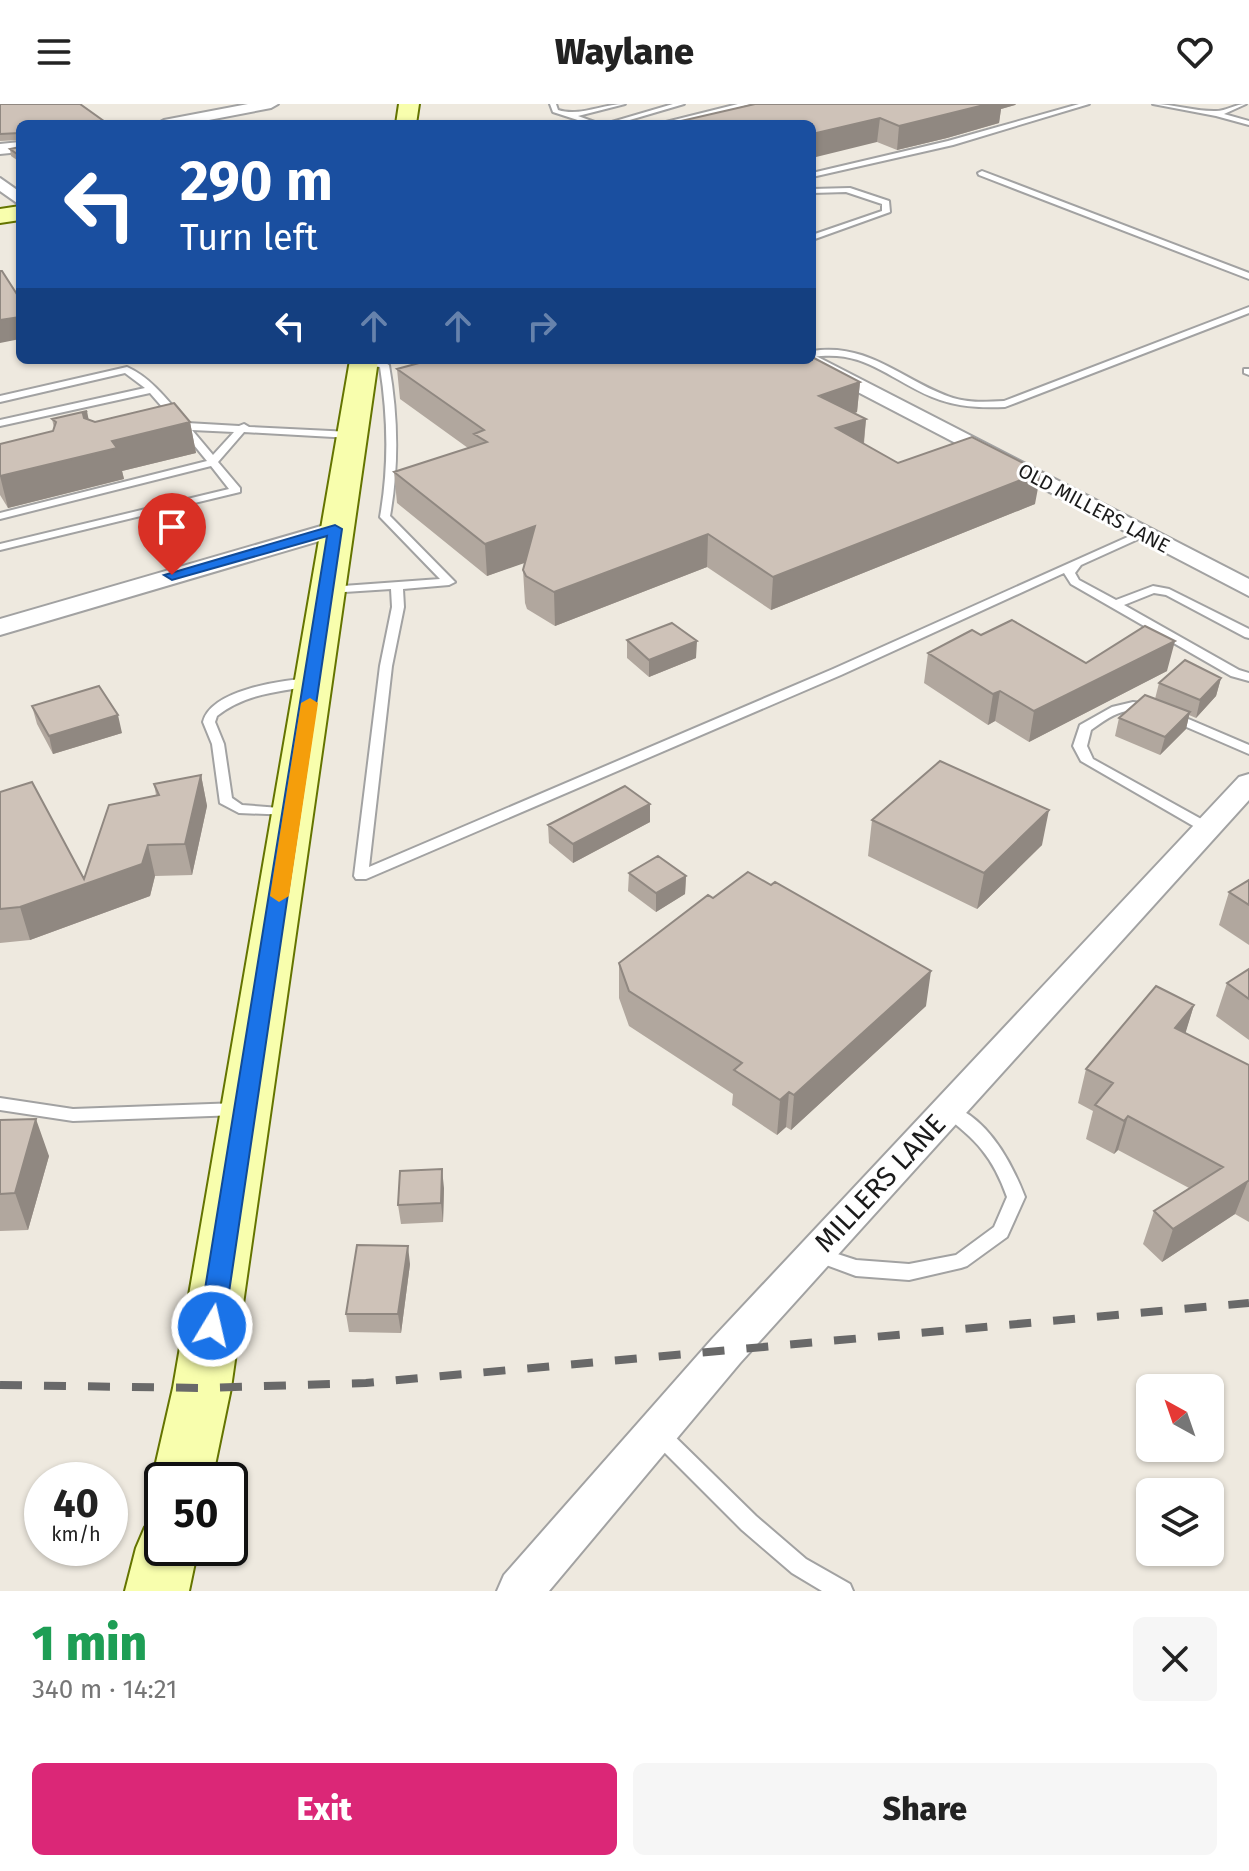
<!DOCTYPE html>
<meta charset="utf-8">
<style>
:root{--surface:#fff;--page:#f6f6f6;--text:#222;--muted:#767676;--accent:#db2777}
body{margin:0;font-family:"Fira Sans",sans-serif;background:var(--page);color:var(--text);height:100vh;display:flex;flex-direction:column;font-size:30px;white-space:nowrap}
*{box-sizing:border-box;margin:0}
p{font-size:26px;color:var(--muted)}
.icon{flex:none;width:44px;height:44px;fill:none;stroke:currentColor;stroke-width:2;stroke-linecap:round;stroke-linejoin:round}
.map{position:relative;height:1487px;overflow:hidden}
.side{display:flex;flex-direction:column;background:var(--surface);flex:1}
.side>*{flex:none}
.banner{position:absolute;left:16px;top:16px;width:800px;height:244px;border-radius:12px;box-shadow:0 2px 6px #0004;background:#1a4fa0;color:#fff;overflow:hidden}
.needle{width:52px;rotate:320deg}
.controls{position:absolute;left:1136px;top:1270px;display:grid;gap:16px}
.controls a{display:grid;place-items:center;width:88px;height:88px;border-radius:12px;background:var(--surface);box-shadow:0 2px 6px #0004;font-size:40px}
.speed{position:absolute;left:24px;top:1358px;display:flex;gap:16px;font-size:40px;font-weight:700;text-align:center}
.speed>*{display:grid;place-content:center;width:104px;height:104px;border-radius:50%;background:var(--surface);box-shadow:0 2px 6px #0004;line-height:1}
.speed small{font-size:20px;font-weight:400}
.speed .limit{border:4px solid #111;border-radius:12px;background:#fff;color:#111}
.pin{position:absolute;display:grid;place-items:center;width:68px;height:68px;color:#fff;margin:-82px -34px;border-radius:50% 50% 50% 0;rotate:-45deg;box-shadow:0 0 8px #0007}
.pin .icon{rotate:45deg}
.me{position:absolute;width:88px;margin:-44px;rotate:9deg;stroke-linejoin:round;filter:drop-shadow(0 0 6px #0008)}
.turn{display:flex;align-items:center;gap:28px;height:168px;padding:0 32px;font-size:36px}
.turn .icon{width:104px;height:104px;stroke-width:2.5}
.turn b{display:block;font-size:56px;line-height:68px}
.lanes{display:flex;align-items:center;height:76px;padding:0 32px;background:#0003;justify-content:center;gap:40px;direction:ltr}
.lanes .off{opacity:.35}
.round{display:grid;place-items:center;flex:none;width:84px;height:84px;border-radius:12px;background:var(--page)}
.overview{display:flex;align-items:center;justify-content:space-between;height:136px;padding:0 32px}
h1{font-size:48px;font-weight:800;line-height:60px;color:#1e9e55}
.button{display:flex;gap:16px;margin-top:auto;padding:16px 32px}
.button a{flex:1;height:92px;border-radius:12px;background:var(--accent);color:#fff;font-size:32px;font-weight:800;line-height:92px;text-align:center}
.button a+a{background:var(--page);color:var(--text)}
header{display:flex;justify-content:space-between;align-items:center;height:104px;padding:0 32px;background:var(--surface);font-size:36px;font-weight:800}
.map>svg:first-child{display:block}
</style>
<header><svg class="icon" aria-label="menu" viewBox="0 0 24 24"><path d="M4 6h16M4 12h16M4 18h16"/></svg>Waylane<svg class="icon" aria-label="heart" viewBox="0 0 24 24"><path d="M12 20l-8-8c-3-5 5-10 8-4 3-6 11-1 8 4z"/></svg></header>
<div class="map">
<svg width="1249" height="1487" viewBox="0 0 1249 1487">
<rect width="100%" height="100%" fill="#eee9df"/>
<g fill="none" stroke-linecap="round" stroke-linejoin="round">
<defs>
<path id="service" d="M550,0h6l2,6c22,7 44,-6 67,-6l-47,12 22,8h-10l-37,-12z
M673,0h11l-68,20h-11z
M738,0h13l-15,4 15,7v2l-26,7h-12l29,-8 -14,-6 -58,14h-12z
M1079,0h10l-136,41 -141,32v-4l136,-32z
M1153,0c20,0 40,7 61,7 11,1 21,-7 32,-7l-22,10 25,7v4l-33,-9z
M982,67l267,102v6l-270,-104 -1,-2z
M850,84l39,13 1,11 -78,28v-5l70,-24v-7l-36,-12 -34,1v-4z
M1249,203v6l-244,94c-26,1 -49,0 -73,-10 -45,-19 -67,-48 -120,-40v-6c58,-9 90,30 141,47 16,5 34,4 51,3z
M363,256l21,2 5,3c9,51 10,100 1,151l65,66 -6,3 -46,4 1,18 -12,59 -23,201 464,-198 308,-138 4,1v4l-64,29 -6,8 4,7 37,20 37,-14 16,3 80,40v9l-4,-1 -79,-42 -12,-2 -30,12 115,65 10,3v8l-18,-5 -160,-92 -7,-11 -223,102 -475,204h-10l-2,-3 26,-210 12,-59 -1,-18 -62,4 -6,-3 6,-3 111,-8 -60,-62c9,-51 8,-99 0,-150l-20,-2v-4z
M127,263c25,11 43,36 60,56l52,3 5,-2 5,3 102,5 5,3 -5,3 -107,-6 -26,30 22,26v4l-240,58v-6l229,-55 -18,-23 -211,53v-6l207,-52 -26,-32 -5,-1 -2,-2 3,-2 -27,-31 -150,33v-6l145,-32 -20,-15 -125,29v-6zM192,326l42,2 -21,23z
M1244,265h5v6l-5,-2z
M313,574l6,4 -2,3c-36,7 -69,7 -100,31l-2,6 9,22 8,54 10,7 51,4 2,3 -2,3 -54,-2 -19,-10 -8,-59 -9,-22c8,-33 81,-42 110,-44z
M1133,598l20,2 6,4c-9,6 -21,0 -32,3 -13,2 -25,11 -36,19l-4,16 6,13 119,66 2,3 -2,3h-10l-121,-70 -8,-15 7,-21 32,-18z
M1172,608l77,33v9l-81,-35 -2,-3 2,-3z
M0,994l73,11 165,-6 6,2 2,4 -2,4 -6,2 -165,6 -73,-11z
M948,1000c39,13 63,57 77,93l-18,40 -40,29 -6,2 -52,12 -53,-4 -46,-17 -3,-5 3,-5 6,-2 40,13 53,4 47,-9 38,-28 13,-30c-14,-40 -31,-58 -65,-83l-2,-4 2,-4z
M657,1319l7,3 92,90 50,43 44,25 3,7h-31l-30,-18 -50,-43 -92,-92 -3,-6 3,-6z"/>
<path id="minor" d="M248,0h30l-7,4 -83,16h-31l7,-4z
M20,38v10l-20,2v-10z
M0,74l20,14v13l-20,-14z
M812,250l437,225v17l-445,-232 -3,-4h11z
M335,418l8,2 4,5 -4,5 -343,101v-16z
M1249,670v26l-509,563 -191,228h-52l7,-16 208,-236 527,-562z"/>
<path id="secondary" d="M399,0h20l-3,20h-20z
M20,102v14l-20,3v-14z
M350,256h28l-147,1028 -19,92h-50v20l-10,-20 21,-92z
M162,1416v28h36l-9,43h-64l11,-43 9,-21z"/>
</defs>
<use href="#service" stroke="#a2a2a2" stroke-width="4"/>
<use href="#minor" stroke="#a2a2a2" stroke-width="4"/>
<use href="#secondary" stroke="#647400" stroke-width="4"/>
<use href="#service" fill="#fff" fill-rule="evenodd"/>
<use href="#minor" fill="#fff" fill-rule="evenodd"/>
<use href="#secondary" fill="#f8fead" fill-rule="evenodd"/>
<path stroke="#696969" stroke-width="8" stroke-dasharray="22 22" stroke-linecap="butt" d="M0,1281l202,3 164,-5 883,-80"/>
</g>
<path fill="#b1a79e" d="M0,0l108,20 -88,16 -20,1z
M751,0h265l-1,1 -14,4 -2,14 -52,15 -50,12 -20,-8z
M20,43v15l-9,-6 -1,-7z
M397,265l463,13 -3,30 -2,1 11,6 -2,25 34,19 137,41 -264,106 -64,-43 -152,59 -28,-17 -2,-6 -2,-33 2,-8 -38,14 -90,-73 -3,-31 74,-24 -68,-49z
M52,315l37,1 6,2h95l6,31 -74,18 2,8 -116,29 -8,-13v-51l53,-13 1,-3z
M981,531l105,28 81,8 -138,71 -34,-21 -7,4 -64,-42 4,-30z
M627,536l69,18 -47,19 -22,-19z
M1221,574l-5,18 -20,22 -7,-3 -3,14 -26,26 -45,-19 4,-18 36,-19 4,-16z
M32,602l90,27 -69,21 -16,-30z
M201,671l6,31 -15,69 -37,1 -5,20 -120,44 -30,3v-151l84,87 72,-84 -2,-11z
M872,716l170,25 -65,64 -109,-53z
M650,718l-77,41 -24,-20 -1,-18z
M629,769l57,3 -1,18 -29,18 -28,-21z
M1249,776v65l-30,-20 10,-33z
M619,859l307,43 -135,124 -5,-3 -9,8 -45,-30 1,-11 -104,-68 -10,-28z
M1249,865v71l-33,-24 11,-33z
M1194,901l-9,28 64,32v157l-14,-8 -73,48 -19,-18 11,-33 35,-23 -71,-38 -4,4 -28,-15 7,-28 -15,-8 8,-34z
M0,1016l49,36 -21,74 -28,1z
M444,1084l-1,34 -42,2 -3,-19z
M410,1160l-9,69 -52,-1 -3,-18z"/>
<path fill="#908881" d="M978,0h38l-1,1 -14,4 -2,14 -52,15 -50,12 2,-24z
M880,14l-3,24 -65,16v-24z
M20,213v22l-20,4v-23z
M860,278l-3,30 -40,14 2,-30z
M87,307l6,31 -10,-28z
M866,315l-3,30 -27,-21z
M190,318l6,31 -74,18 2,8 -116,29 -8,-32 112,-35z
M1041,368l-6,32 -264,106 2,-33z
M535,422l1,33 -49,17 -2,-32z
M708,430l-1,33 -152,59 -1,-34z
M697,537l-1,17 -47,19v-17z
M1175,537l-8,30 -138,71 5,-31z
M1221,574l-5,18 -20,22 4,-18z
M1000,587l-5,30 -7,4 5,-31z
M1190,608l-4,17 -26,26 5,-18z
M118,611l4,18 -69,21 -4,-18z
M201,671l6,31 -15,69 -7,-31z
M650,700v18l-77,41v-19z
M1049,706l-7,35 -65,64 7,-36z
M148,741l7,31 -5,20 -120,44 -10,-33 122,-43z
M686,772l-1,18 -29,18v-19z
M931,867l-5,35 -135,124 3,-35z
M1194,901l-10,33 -9,-10z
M789,988l-3,35 -9,8 3,-35z
M1128,1012l-10,34 -4,4 10,-33z
M36,1015l13,37 -21,74 -13,-37z
M442,1065l2,19 -1,34 -2,-19z
M1248,1077l-13,33 -73,48 11,-33z
M408,1142l2,18 -9,69 -3,-19z"/>
<path fill="#cec2b8" stroke="#908881" stroke-width="2" d="M0,0h80l28,20h-88v9l-20,1z
M755,0h233l-89,22 -19,-8 -68,16v-10h-144z
M20,43v9l-10,-7z
M0,167h2l18,28v18l-20,3z
M812,253l48,25 -41,14 47,23 -30,9 62,35 74,-26 69,35 -268,105 -65,-43 -154,58 -28,-16 -3,-6 12,-44 -50,18 -91,-72 93,-30 -13,-8 10,-4 -87,-61 33,-9h382z
M174,299l16,19 -78,19 5,7 -117,28v-32l53,-13 3,-9 -4,-3 35,-8 -4,3 1,4 11,4z
M1012,516l74,43 59,-37 30,15 -141,70 -34,-20 -7,3 -65,-41 44,-23 9,5z
M672,519l25,18 -48,19 -22,-20z
M1185,556l36,18 -21,22 -41,-17z
M99,582l19,29 -69,21 -17,-30z
M1145,591l45,17 -25,25 -46,-19z
M940,657l109,49 -65,63 -112,-53z
M201,671l-16,69 -37,1 -6,19 -122,43 -20,2v-117l32,-10 52,97 25,-74 50,-10 -5,-11z
M625,682l25,18 -77,40 -25,-19z
M658,752l28,20 -30,17 -27,-20z
M748,768l23,13 4,-3 156,89 -137,124 -5,-3 -9,8 -46,-30 8,-7 -113,-72 -10,-28 89,-68 5,3z
M1249,776v25l-20,-13z
M1249,865v30l-22,-16z
M1156,882l38,19 -19,23 74,37v116h-1l-75,48 -19,-18 69,-44 -95,-51 -4,5 -29,-16 18,-22 -27,-14z
M36,1015l-21,74 -15,1v-74z
M442,1065l-1,34 -43,2 2,-34z
M357,1141l51,1 -10,68h-52z"/>
<path fill="#1a73e8" stroke="#114b97" stroke-width="2" d="M335,421l7,4 -118,797 -4,7 -8,3 -9,-3 -4,-7 128,-790 -155,44 -8,-5z"/>
<path fill="#f59e0b" d="M310,594l8,5 -29,193 -10,6 -9,-6 31,-193z"/>
<g text-anchor="middle" dominant-baseline="central" stroke-width="6" stroke-linejoin="round" paint-order="stroke">
<g font-size="20" fill="#1b1b1b" stroke="#fff">
<text transform="translate(1094 404) rotate(28)">OLD MILLERS LANE</text>
</g>
<g font-size="28" fill="#1b1b1b" stroke="#fff">
<text transform="translate(880 1079) rotate(-47)">MILLERS LANE</text>
</g>
</g>
</svg>
<div class="controls">
<a><svg class="needle" viewBox="-14 -14 28 28"><path d="M0-13l5 13h-10z" fill="#e53935"/><path d="M0 13l5-13h-10z" fill="#767676"/></svg></a>
<a><svg class="icon" aria-label="layers" viewBox="0 0 24 24"><path d="M12 4l9 5-9 5-9-5zM3 14l9 5 9-5"/></svg></a>
</div>
<div class="speed"><div>40<small>km/h</small></div><div class="limit">50</div></div>
<div class="pin" style="left:172px;top:471px;background:#d93025"><svg class="icon" aria-label="arrive" viewBox="0 0 24 24"><path d="M6 21V4h12l-3 4 3 4H6"/></svg></div>
<svg class="me" style="left:212px;top:1222px" viewBox="-20 -20 40 40"><circle r="17" fill="#1a73e8" stroke="#fff" stroke-width="3"/><path d="M0-11L8 9 0 5-8 9z" fill="#fff"/></svg>
<div class="banner">
<div class="turn"><svg class="icon" aria-label="left" viewBox="0 0 24 24"><path d="M17 20v-9H6M10 6l-5 5 5 5"/></svg><div><b>290 m</b>Turn left</div></div>
<div class="lanes"><svg class="icon" aria-label="left" viewBox="0 0 24 24"><path d="M17 20v-9H6M10 6l-5 5 5 5"/></svg><svg class="icon off" aria-label="ahead" viewBox="0 0 24 24"><path d="M12 20V5M6 11l6-6 6 6"/></svg><svg class="icon off" aria-label="ahead" viewBox="0 0 24 24"><path d="M12 20V5M6 11l6-6 6 6"/></svg><svg class="icon off" aria-label="right" viewBox="0 0 24 24"><path d="M7 20v-9h11M14 6l5 5-5 5"/></svg></div>
</div>
</div>
<section class="side">
<div class="overview"><div><h1>1 min</h1><p>340 m · 14:21</p></div><a class="round"><svg class="icon" aria-label="close" viewBox="0 0 24 24"><path d="M6 6l12 12M18 6L6 18"/></svg></a></div>
<div class="button"><a>Exit</a><a>Share</a></div>
</section>
